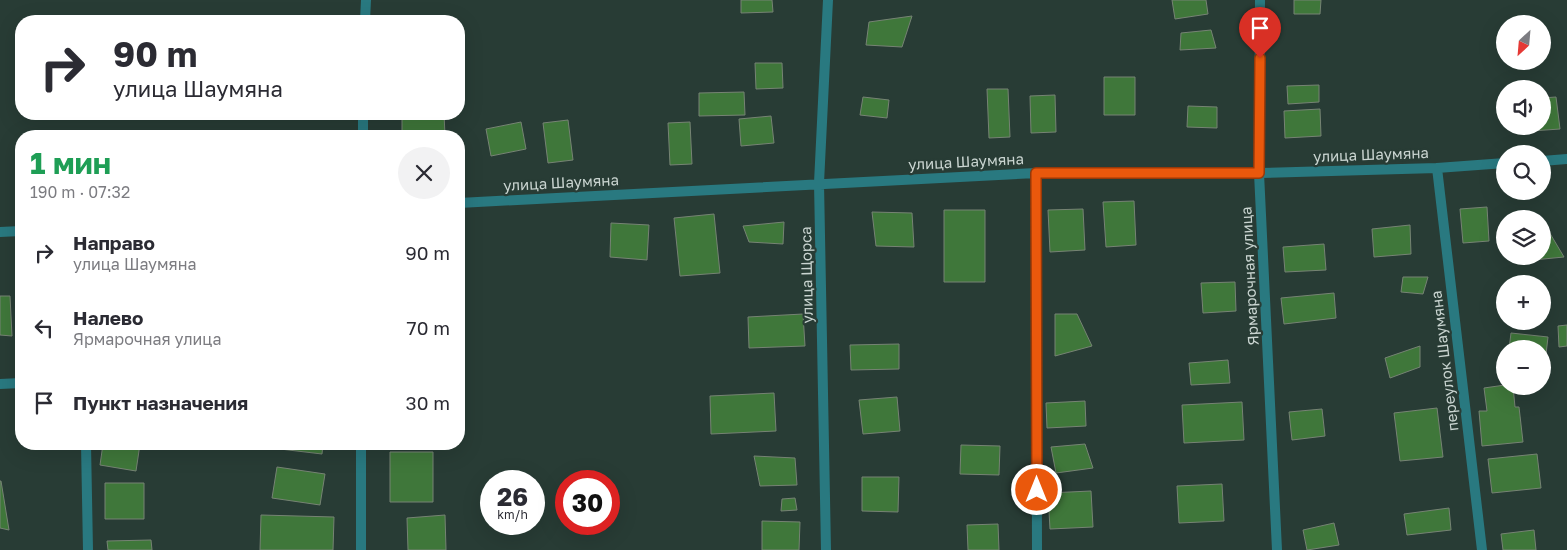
<!DOCTYPE html>
<html lang="ru">
<meta charset="utf-8">
<style>
:root{--surface:#fff;--page:#f2f2f3;--text:#2b2b33;--muted:#7c7c81}
body{margin:0;font-family:"Golos Text",sans-serif;background:var(--page);color:var(--text);height:100vh;display:flex;flex-direction:column;font-size:19px;white-space:nowrap}
*{box-sizing:border-box;margin:0}
p{font-size:16px;color:var(--muted)}
.icon{flex:none;width:28px;height:28px;fill:none;stroke:currentColor;stroke-width:2;stroke-linecap:round;stroke-linejoin:round}
.map{position:relative;flex:1;overflow:hidden}
.sheet{position:absolute;left:15px;top:130px;width:450px;height:320px;display:flex;flex-direction:column;background:var(--surface);border-radius:20px;box-shadow:0 5px 20px #0002}
.sheet>*{flex:none}
.hud{position:absolute;left:15px;top:15px;width:450px;height:105px;border-radius:20px;box-shadow:0 5px 20px #0002;background:#fff;color:var(--text);overflow:hidden}
.needle{width:32px;rotate:206deg}
.tools{position:absolute;left:1496px;top:15px;display:grid;gap:10px}
.tools a{display:grid;place-items:center;width:55px;height:55px;border-radius:50%;background:var(--surface);box-shadow:0 5px 20px #0002;font-size:25px}
.speed{position:absolute;left:480px;top:470px;display:flex;gap:10px;font-size:25px;font-weight:700;text-align:center}
.speed>*{display:grid;place-content:center;width:65px;height:65px;border-radius:50%;background:var(--surface);box-shadow:0 5px 20px #0002;line-height:1}
.speed small{font-size:12px;font-weight:400}
.speed .limit{border:8px solid #d22;background:#fff;color:#111}
.pin{position:absolute;display:grid;place-items:center;width:42px;height:42px;color:#fff;margin:-51px -21px;border-radius:50% 50% 50% 0;rotate:-45deg;box-shadow:0 0 5px #0007}
.pin .icon{rotate:45deg}
.me{position:absolute;width:55px;margin:-28px;rotate:0deg;stroke-linejoin:round;filter:drop-shadow(0 0 4px #0008)}
.turn{display:flex;align-items:center;gap:18px;height:105px;padding:0 15px;font-size:22px}
.turn .icon{width:65px;height:65px;stroke-width:2.5}
.turn b{display:block;font-size:35px;line-height:42px}
.round{display:grid;place-items:center;flex:none;width:52px;height:52px;border-radius:26px;background:var(--page)}
.summary{display:flex;align-items:center;justify-content:space-between;height:85px;padding:0 15px}
h1{font-size:30px;font-weight:700;line-height:38px;color:#1e9e55}
ul{padding:0;list-style:none}
li{display:flex;align-items:center;gap:15px;height:75px;padding:0 15px}
li div{flex:1}
li b{display:block;font-size:19px}
li em{font-style:normal}
.map>svg:first-child{display:block}
</style>
<div class="map">
<svg width="1567" height="550" viewBox="0 0 1567 550">
<rect width="100%" height="100%" fill="#283c35"/>
<path fill="#3f773a" stroke="#768374" d="M741,0h31l1,12 -32,1z
M1172,0h34l2,14 -33,5z
M1294,0h27l-1,14h-26z
M912,16l-10,31 -36,-2 3,-23z
M1211,30l5,18 -36,2 1,-17z
M755,63h27l1,25 -27,1z
M1104,77h31v38h-31z
M1319,85v17l-31,2 -1,-18z
M987,89h21l2,48 -21,1z
M744,92l1,23 -46,1v-23z
M1055,95l1,37 -25,1 -1,-37z
M863,97l26,3 -2,18 -27,-3z
M1556,97l4,32 -43,3v-6h25v-28z
M1188,106l29,1v21l-30,-1z
M1320,109l1,27 -36,2 -1,-27z
M402,114h42l1,21 -43,1z
M771,116l3,27 -33,3 -2,-27z
M568,120l5,40 -25,3 -5,-40z
M521,122l5,27 -35,7 -5,-27z
M690,122l2,42 -22,1 -2,-42z
M1134,201l2,44 -30,2 -3,-45z
M1487,207l2,34 -26,2 -3,-34z
M1083,209l2,41 -35,2 -2,-42z
M944,210h41v72h-41z
M872,212l40,1 2,34 -38,-1z
M714,214l6,59 -40,3 -6,-58z
M784,222l-1,22 -34,-2 -6,-16z
M611,223l38,2 -2,35 -37,-3z
M1410,225l1,29 -37,3 -2,-28z
M1548,230l16,27 -31,3 -1,-4h10v-23z
M1324,244l2,26 -41,2 -2,-25z
M1403,277h25l-5,17 -22,-2z
M1235,282l1,29 -33,2 -2,-30z
M1334,293l2,25 -52,6 -3,-26z
M0,296h10l2,40 -12,-1z
M803,314l2,32 -56,2 -1,-31z
M1055,314h22l15,32 -37,10z
M1567,325v21l-8,1 -1,-21z
M1511,333l37,4 -3,26 -3,-1v-13h-33z
M899,344v25l-48,1 -1,-25z
M1420,346v21l-30,11 -5,-20z
M1228,360l2,23 -39,2 -2,-22z
M1505,385l8,1 2,21h4l4,35 -41,4 -3,-35h8l-3,-23z
M774,393l2,38 -65,3 -1,-38z
M897,397l3,34 -37,3 -4,-34z
M1085,401l1,25 -39,2 -1,-25z
M1242,402l2,38 -60,3 -2,-38z
M1437,408l6,49 -43,4 -6,-48z
M1322,409l3,27 -33,4 -3,-28z
M103,444h37l-4,27 -36,-6z
M280,444h43l-1,10 -42,-5z
M1085,444l8,24 -37,5 -5,-26z
M961,445l39,1 -1,29 -39,-1z
M390,452h43v50h-43z
M1537,454l4,34 -49,5 -4,-34z
M754,456l41,2 2,27 -37,1z
M277,467l48,7 -5,31 -48,-7z
M862,477h37l-1,35 -36,-1z
M0,481h1l8,49 -9,-2z
M105,483h39v36h-39z
M1222,484l2,37 -45,2 -2,-37z
M1091,491l2,36 -43,2 -2,-36z
M795,498l2,12 -16,1 1,-12z
M1449,508l2,22 -44,5 -3,-21z
M261,515l73,2 -1,33h-73z
M445,515l1,35h-38l-1,-32z
M762,521l38,1 -1,28h-37z
M1334,523l5,22 -32,5 -4,-20z
M998,524l1,26h-31l-1,-25z
M1534,530l2,20h-33l-2,-16z
M151,540l1,10h-44l-1,-9z"/>
<g fill="none" stroke-linecap="round" stroke-linejoin="round">
<path stroke="#297980" stroke-width="10" d="M1260,0l-1,173 18,377
M365,21l1,-21
M363,136v-22
M1542,161l25,-2
M1437,168l45,382
M1036,173l1,377
M459,203l577,-30h223l178,-5 68,-5
M0,232l21,-1
M0,384l21,-1
M86,444l2,106
M361,550v-106
M826,550l-7,-367 9,-183"/>
</g>
<g fill="none" stroke-linecap="round" stroke-linejoin="round">
<defs>
<path id="route" d="M1037,490l-1,-317h223l1,-115"/>
</defs>
<use href="#route" stroke="#983908" stroke-width="12"/>
<use href="#route" stroke="#ea580c" stroke-width="9"/>
</g>
<g text-anchor="middle" dominant-baseline="central" stroke-width="4.5" stroke-linejoin="round" paint-order="stroke">
<g font-size="15" fill="#c9d4d0" stroke="#283c35">
<text transform="translate(1371 154) rotate(-2)">улица Шаумяна</text>
<text transform="translate(966 161) rotate(-3)">улица Шаумяна</text>
<text transform="translate(561 182) rotate(-3)">улица Шаумяна</text>
<text transform="translate(806 275) rotate(-91)">улица Щорса</text>
<text transform="translate(1249 276) rotate(-93)">Ярмарочная улица</text>
<text transform="translate(1444 361) rotate(-97)">переулок Шаумяна</text>
</g>
</g>
</svg>
<div class="tools">
<a><svg class="needle" viewBox="-14 -14 28 28"><path d="M0-13l5 13h-10z" fill="#e53935"/><path d="M0 13l5-13h-10z" fill="#7c7c81"/></svg></a>
<a><svg class="icon" aria-label="sound" viewBox="0 0 24 24"><path d="M4 9h4l5-4v14l-5-4H4zM17 9q2 3 0 6"/></svg></a>
<a><svg class="icon" aria-label="search" viewBox="0 0 24 24"><circle cx="10" cy="10" r="6"/><path d="M15 15l6 6"/></svg></a>
<a><svg class="icon" aria-label="layers" viewBox="0 0 24 24"><path d="M12 4l9 5-9 5-9-5zM3 14l9 5 9-5"/></svg></a>
<a>+</a>
<a>−</a>
</div>
<div class="speed"><div>26<small>km/h</small></div><div class="limit">30</div></div>
<div class="pin" style="left:1260px;top:58px;background:#d93025"><svg class="icon" aria-label="arrive" viewBox="0 0 24 24"><path d="M6 21V4h12l-3 4 3 4H6"/></svg></div>
<svg class="me" style="left:1037px;top:490px" viewBox="-20 -20 40 40"><circle r="17" fill="#ea580c" stroke="#fff" stroke-width="3"/><path d="M0-11L8 9 0 5-8 9z" fill="#fff"/></svg>
<div class="hud">
<div class="turn"><svg class="icon" aria-label="right" viewBox="0 0 24 24"><path d="M7 20v-9h11M14 6l5 5-5 5"/></svg><div><b>90 m</b>улица Шаумяна</div></div>
</div>
<section class="sheet">
<div class="summary"><div><h1>1 мин</h1><p>190 m · 07:32</p></div><a class="round"><svg class="icon" aria-label="close" viewBox="0 0 24 24"><path d="M6 6l12 12M18 6L6 18"/></svg></a></div>
<ul>
<li><svg class="icon" aria-label="right" viewBox="0 0 24 24"><path d="M7 20v-9h11M14 6l5 5-5 5"/></svg><div><b>Направо</b><p>улица Шаумяна</p></div><em>90 m</em></li>
<li><svg class="icon" aria-label="left" viewBox="0 0 24 24"><path d="M17 20v-9H6M10 6l-5 5 5 5"/></svg><div><b>Налево</b><p>Ярмарочная улица</p></div><em>70 m</em></li>
<li><svg class="icon" aria-label="arrive" viewBox="0 0 24 24"><path d="M6 21V4h12l-3 4 3 4H6"/></svg><div><b>Пункт назначения</b></div><em>30 m</em></li>
</ul>
</section>
</div>
